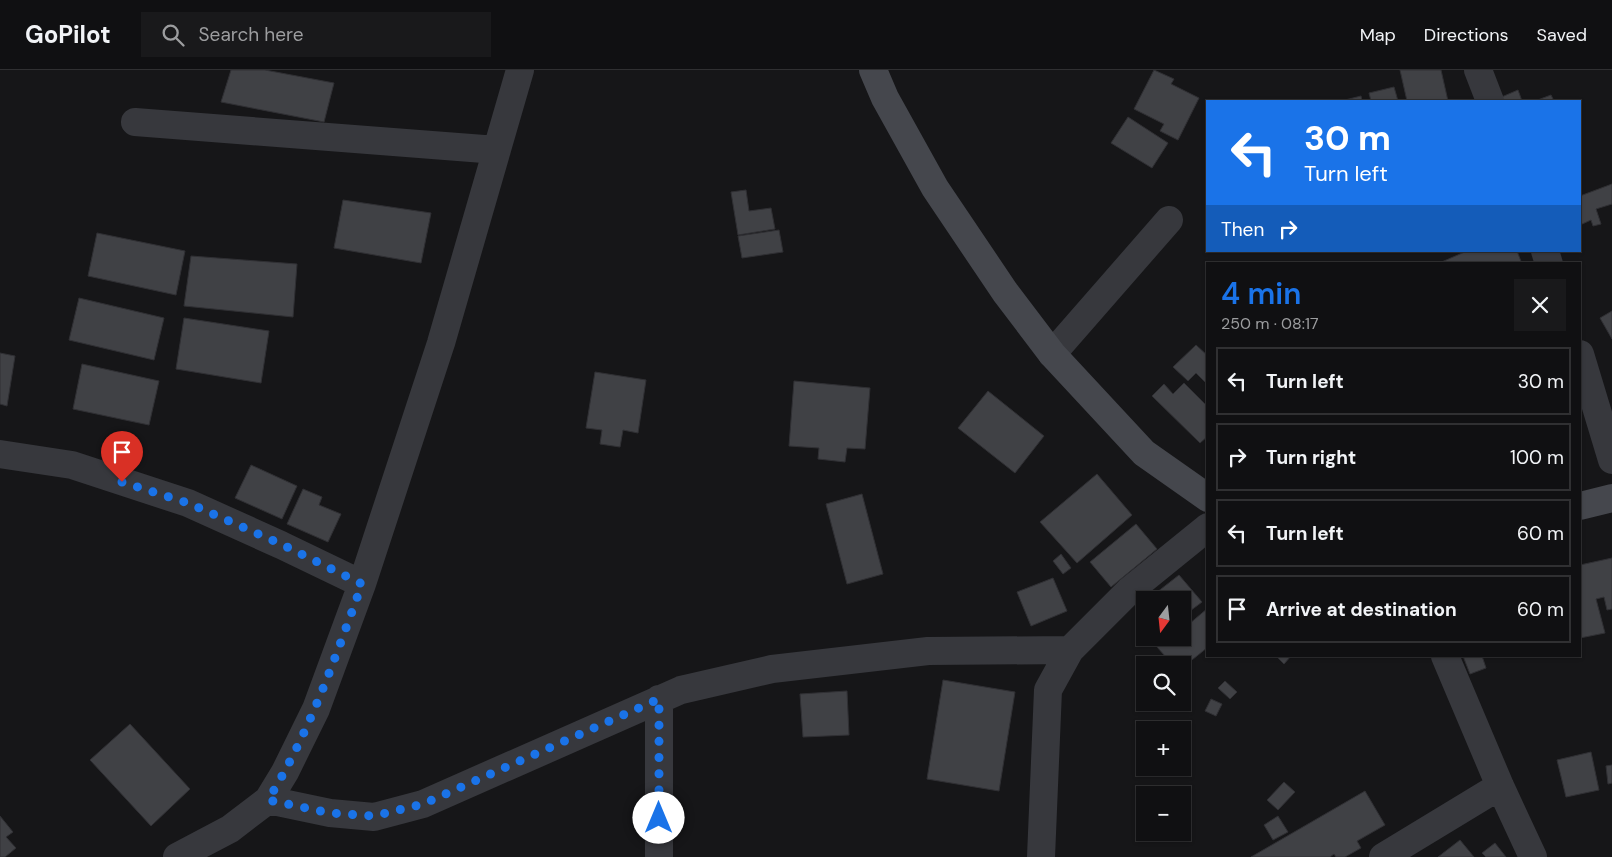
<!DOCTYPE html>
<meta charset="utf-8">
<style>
:root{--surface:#101012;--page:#19191b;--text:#f1f3f6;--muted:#9c9d9f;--line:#303032;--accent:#1a73e8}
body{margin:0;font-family:"DM Sans",sans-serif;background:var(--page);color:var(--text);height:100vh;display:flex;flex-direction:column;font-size:19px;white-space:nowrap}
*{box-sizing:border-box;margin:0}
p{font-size:16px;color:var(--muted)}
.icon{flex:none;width:28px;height:28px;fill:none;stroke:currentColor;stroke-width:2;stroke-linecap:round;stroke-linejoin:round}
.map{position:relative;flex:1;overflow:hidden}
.sheet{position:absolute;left:1206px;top:192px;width:375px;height:395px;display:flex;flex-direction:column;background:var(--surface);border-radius:0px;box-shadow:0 1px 4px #0004,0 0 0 1px var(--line)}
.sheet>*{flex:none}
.guide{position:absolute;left:1206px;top:30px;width:375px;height:152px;border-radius:0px;box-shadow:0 1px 4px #0004,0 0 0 1px var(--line);background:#1a73e8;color:#fff;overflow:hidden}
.needle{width:32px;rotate:195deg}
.fabs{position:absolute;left:1136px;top:521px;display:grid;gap:10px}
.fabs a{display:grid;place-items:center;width:55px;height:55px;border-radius:0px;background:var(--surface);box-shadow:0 1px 4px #0004,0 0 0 1px var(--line);font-size:25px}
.pin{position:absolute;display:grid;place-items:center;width:42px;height:42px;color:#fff;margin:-51px -21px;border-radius:50% 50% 50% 0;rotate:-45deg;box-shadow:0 0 5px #0007}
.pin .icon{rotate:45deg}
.me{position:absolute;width:55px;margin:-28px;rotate:0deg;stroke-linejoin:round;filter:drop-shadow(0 0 4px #0008)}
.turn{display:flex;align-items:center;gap:18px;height:105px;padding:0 15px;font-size:22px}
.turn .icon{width:65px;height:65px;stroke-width:2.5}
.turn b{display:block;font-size:35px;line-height:42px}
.then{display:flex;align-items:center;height:48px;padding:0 15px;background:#0003;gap:10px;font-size:19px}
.round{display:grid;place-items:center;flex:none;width:52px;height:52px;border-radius:0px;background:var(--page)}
.summary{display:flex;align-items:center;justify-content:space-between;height:85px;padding:0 15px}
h1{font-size:30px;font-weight:600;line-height:38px;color:var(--accent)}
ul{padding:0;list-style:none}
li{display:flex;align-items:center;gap:15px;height:68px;margin:0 10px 8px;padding:0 5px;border:2px solid var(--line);border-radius:0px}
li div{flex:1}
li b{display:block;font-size:19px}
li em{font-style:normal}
header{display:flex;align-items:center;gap:30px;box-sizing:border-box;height:70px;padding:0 25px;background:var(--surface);border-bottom:1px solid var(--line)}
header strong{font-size:24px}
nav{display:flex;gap:28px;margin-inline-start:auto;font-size:18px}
.search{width:350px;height:45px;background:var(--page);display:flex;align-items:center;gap:12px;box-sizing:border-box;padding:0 18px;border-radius:0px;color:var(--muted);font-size:19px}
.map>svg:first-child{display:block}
</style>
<header>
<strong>GoPilot</strong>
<div class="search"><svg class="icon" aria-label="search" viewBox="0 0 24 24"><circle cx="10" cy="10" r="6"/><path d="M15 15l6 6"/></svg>Search here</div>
<nav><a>Map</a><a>Directions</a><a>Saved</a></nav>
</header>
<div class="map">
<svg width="1612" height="787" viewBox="0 0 1612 787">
<rect width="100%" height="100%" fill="#161618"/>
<path fill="#404145" stroke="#303034" d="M231,0h34l69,13 -10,39 -103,-20z
M1154,0l20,9 -3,5 28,14 -21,42 -18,-9 4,-7 -30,-15z
M1400,0h41l7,31h-41z
M1394,17l4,14h-27l-2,-8z
M1518,20l4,11h-24l-1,-2z
M1551,25l3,6h-19z
M1361,26l1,5h-21z
M1128,47l40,26 -16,25 -41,-25z
M1612,114v20l-16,5 5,15 -8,2 -2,-6 -11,5v-29z
M746,120l3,21 22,-3 4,21 -37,6 -7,-43z
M343,130l88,13 -10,50 -87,-15z
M779,160l4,22 -41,6 -4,-22z
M97,163l88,18 -9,44 -88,-19z
M1467,181h50l5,13h-85z
M191,186l106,8 -4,53 -109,-11z
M79,228l85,20 -10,42 -85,-20z
M1612,241v28l-12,-21z
M184,248l85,13 -8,52 -85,-14z
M1196,275l12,11v29l-12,-12 -8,8 -15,-14z
M0,283l15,3 -8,50 -7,-2z
M82,294l77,17 -10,44 -76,-16z
M595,302l51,8 -8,53 -15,-3 -3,17 -20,-3 2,-14 -16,-2z
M794,311l76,7 -5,61 -18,-1 -2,14 -27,-3 1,-11 -30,-2z
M1184,313l24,24v29l-8,7 -48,-47 12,-12 9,10z
M988,321l56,45 -29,37 -57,-45z
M251,395l46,21 -15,33 -47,-21z
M1097,404l35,41 -55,48 -37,-41z
M303,419l19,8 -3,8 22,9 -13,28 -41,-18z
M862,424l21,80 -36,10 -21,-80z
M1136,454l21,25 -46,38 -21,-25z
M1061,484l10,14 -8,6 -10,-13z
M1612,488v51l-5,1 -3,-13 -8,2 9,34 -25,5v-73z
M1179,505l23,27 -20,15v-17h-35z
M1053,508l14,33 -36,15 -14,-34z
M1208,538v39l-26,21v-3h-9l-24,-27h18l3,3 4,-3h8v-8z
M1145,550v13l-6,-8z
M1276,586h15l-7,8z
M1463,586h19l4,12 -16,6z
M943,610l72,12 -16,99 -72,-12z
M1225,611l12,11 -7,7 -12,-11z
M847,621l2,44 -46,2 -3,-43z
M1211,629l11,5 -6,12 -11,-5z
M130,654l60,65 -39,37 -61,-66z
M1591,682l8,38 -33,7 -9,-37z
M1612,695v18l-4,1 -2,-18z
M1284,712l11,10 -17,18 -11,-10z
M1365,721l20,34 -28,16 4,7 -16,9h-9l-2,-3 -4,3h-79z
M0,746l13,16 -7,5 10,11 -11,9h-5z
M1278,746l10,16 -15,8 -9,-15z
M1460,770l14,17h-36z
M1495,773l11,14h-20l-4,-4z"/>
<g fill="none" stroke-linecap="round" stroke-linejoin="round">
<path stroke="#37383d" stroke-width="28" d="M1478,0l12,31
M135,52l362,28
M1545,181l4,13
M1052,284l117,-134
M1580,284l32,106
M0,384l72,11 116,38 93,42 81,39
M1445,586l55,130 33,71
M268,730l62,13 44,4 49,-13 258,-114 91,-21 156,-18 142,-1
M177,787l53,-28 38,-29 17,-28 31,-63 46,-125 79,-241 79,-273
M659,787v-158
M1041,787l7,-167 22,-40 59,-59 79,-64
M1383,787l117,-71"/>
<path stroke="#45474d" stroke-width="28" d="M873,0l12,28 50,90 70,104 47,62 92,99 64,45
M1580,436l32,-8"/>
</g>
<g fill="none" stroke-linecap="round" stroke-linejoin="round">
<path stroke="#1a73e8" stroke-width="9" stroke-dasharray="0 16.2" d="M122,412l66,21 93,41 81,40c-27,74 -52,148 -94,216l62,13 44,3 49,-12 236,-105v119"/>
</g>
</svg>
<div class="fabs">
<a><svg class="needle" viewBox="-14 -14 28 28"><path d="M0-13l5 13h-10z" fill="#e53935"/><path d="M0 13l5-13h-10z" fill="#9c9d9f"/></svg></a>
<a><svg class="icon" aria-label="search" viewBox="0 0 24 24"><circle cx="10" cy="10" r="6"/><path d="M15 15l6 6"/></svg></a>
<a>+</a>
<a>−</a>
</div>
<div class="pin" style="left:122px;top:412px;background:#d93025"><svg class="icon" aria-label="arrive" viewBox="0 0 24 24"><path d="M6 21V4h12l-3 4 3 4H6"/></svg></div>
<svg class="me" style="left:659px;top:748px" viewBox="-20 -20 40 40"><circle r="19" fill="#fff"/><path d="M0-13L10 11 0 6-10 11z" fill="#1a73e8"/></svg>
<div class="guide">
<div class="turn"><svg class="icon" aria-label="left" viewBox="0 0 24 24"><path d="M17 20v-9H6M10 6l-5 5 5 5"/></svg><div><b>30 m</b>Turn left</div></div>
<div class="then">Then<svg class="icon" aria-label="right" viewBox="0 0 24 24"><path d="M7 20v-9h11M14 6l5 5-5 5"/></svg></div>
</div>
<section class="sheet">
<div class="summary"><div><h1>4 min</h1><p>250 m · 08:17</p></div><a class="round"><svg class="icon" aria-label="close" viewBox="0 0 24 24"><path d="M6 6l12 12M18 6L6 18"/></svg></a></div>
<ul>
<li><svg class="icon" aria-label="left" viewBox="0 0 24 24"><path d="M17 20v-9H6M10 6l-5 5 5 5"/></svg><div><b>Turn left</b></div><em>30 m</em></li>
<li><svg class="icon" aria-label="right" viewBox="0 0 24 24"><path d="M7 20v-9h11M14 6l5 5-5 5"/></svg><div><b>Turn right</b></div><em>100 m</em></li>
<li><svg class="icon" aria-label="left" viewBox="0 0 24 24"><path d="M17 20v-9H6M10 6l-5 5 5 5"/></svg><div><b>Turn left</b></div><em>60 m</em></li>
<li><svg class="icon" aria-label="arrive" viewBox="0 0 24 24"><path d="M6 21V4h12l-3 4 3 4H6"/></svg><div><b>Arrive at destination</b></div><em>60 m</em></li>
</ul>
</section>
</div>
